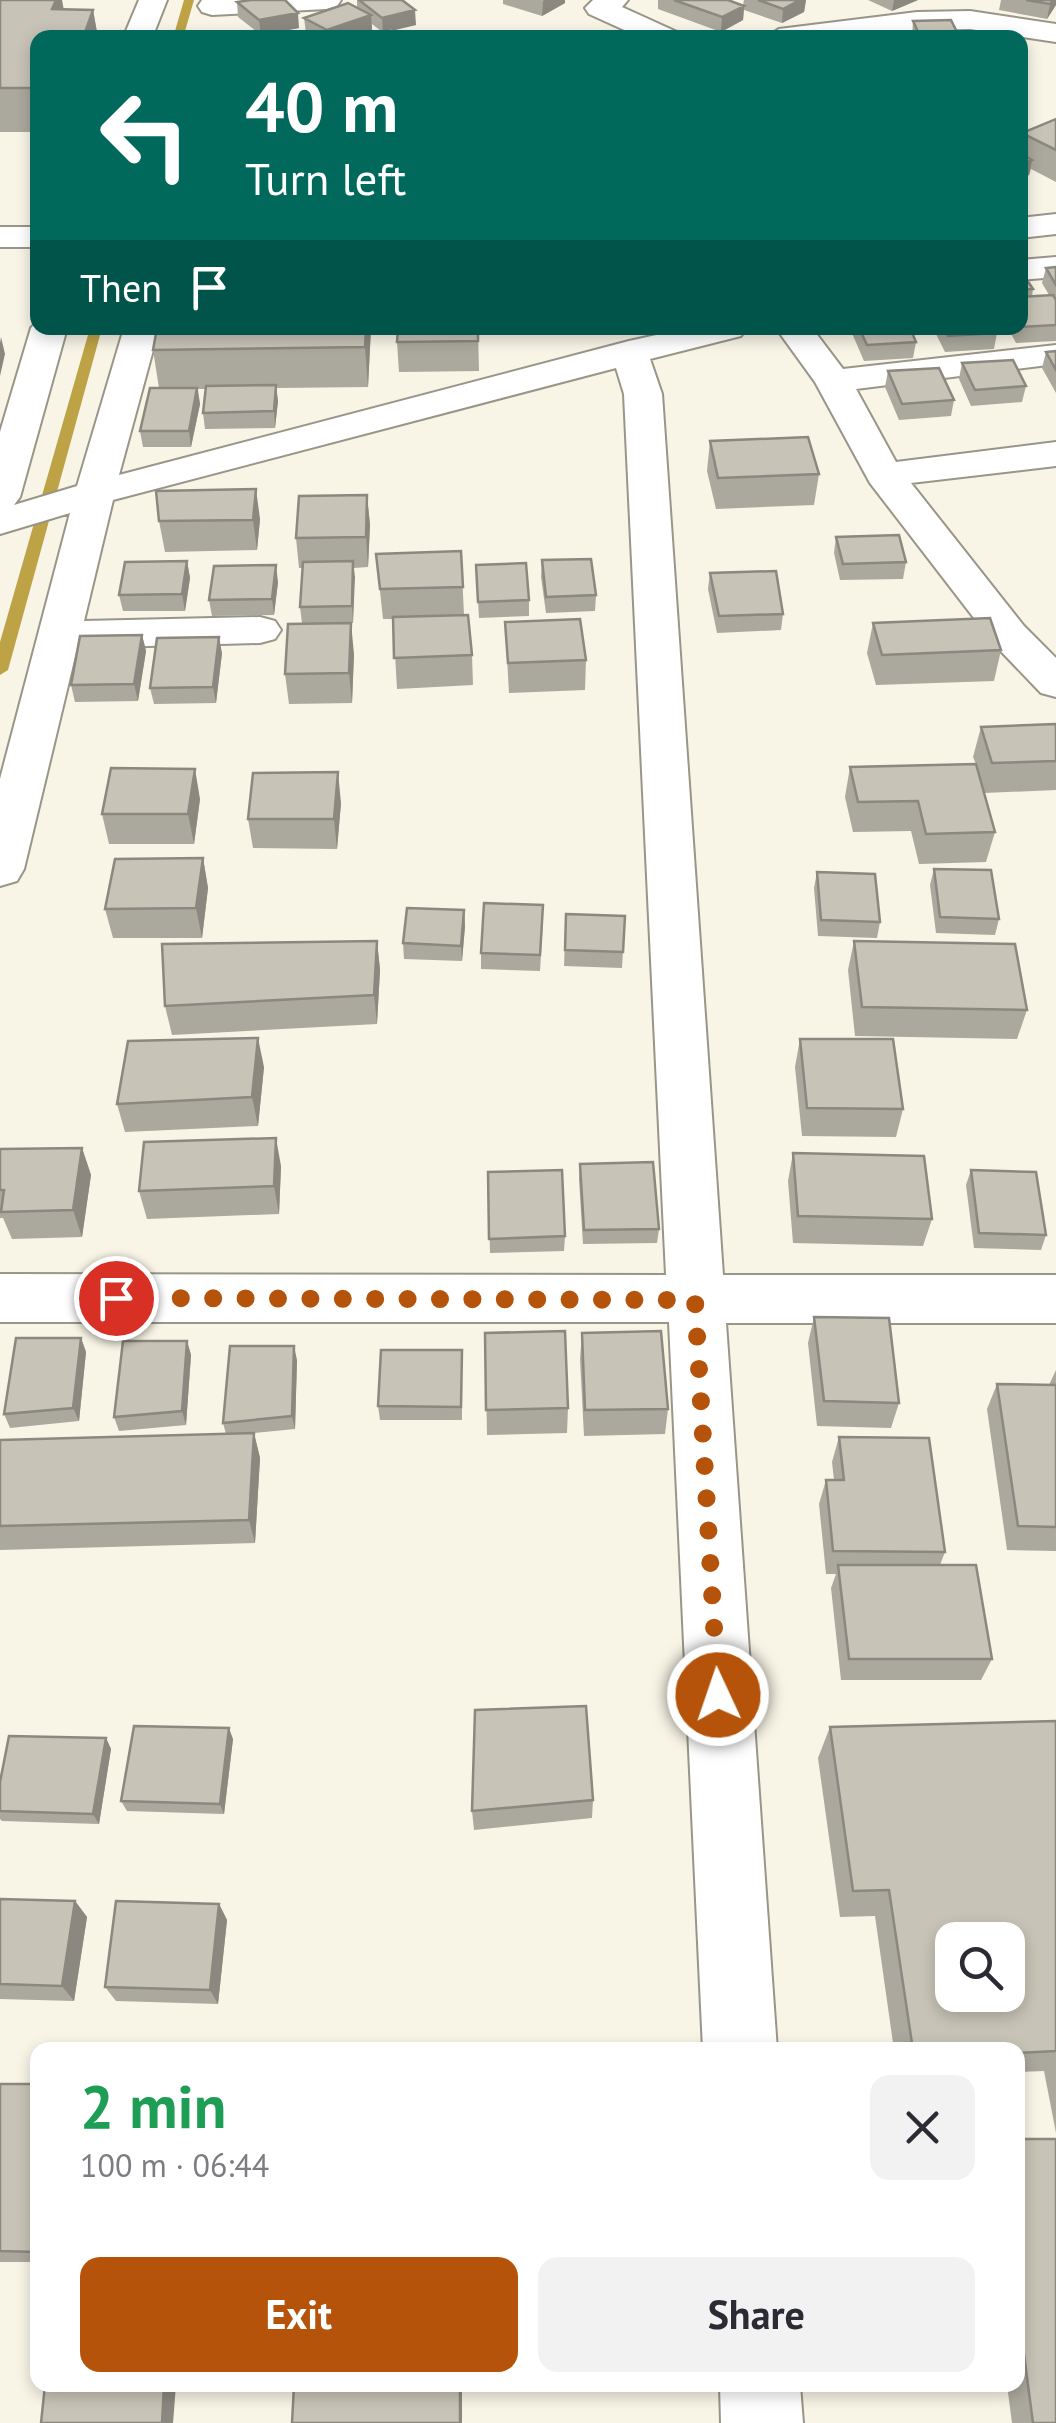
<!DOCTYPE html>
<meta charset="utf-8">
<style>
:root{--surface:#fff;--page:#f2f2f3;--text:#2b2b33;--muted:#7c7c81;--accent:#b45309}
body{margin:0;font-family:"PT Sans",sans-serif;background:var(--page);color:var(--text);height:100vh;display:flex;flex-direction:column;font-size:38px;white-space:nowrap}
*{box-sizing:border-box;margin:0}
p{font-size:32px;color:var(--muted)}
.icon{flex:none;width:55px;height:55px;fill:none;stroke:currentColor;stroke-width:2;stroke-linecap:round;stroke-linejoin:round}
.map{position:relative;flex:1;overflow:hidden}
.details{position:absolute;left:30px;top:2042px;width:995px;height:350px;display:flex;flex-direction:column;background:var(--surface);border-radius:20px;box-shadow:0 5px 15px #0003}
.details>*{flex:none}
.hud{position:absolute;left:30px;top:30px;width:998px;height:305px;border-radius:20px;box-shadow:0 5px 15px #0003;background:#00695c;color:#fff;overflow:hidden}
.fabs{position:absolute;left:935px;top:1922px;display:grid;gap:20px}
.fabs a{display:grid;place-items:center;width:90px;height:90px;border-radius:20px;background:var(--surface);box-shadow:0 5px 15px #0003;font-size:50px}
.pin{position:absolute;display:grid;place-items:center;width:85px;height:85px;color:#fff;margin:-42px;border:5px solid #fff;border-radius:50%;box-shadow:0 2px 10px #0007}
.me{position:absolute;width:110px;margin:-55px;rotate:357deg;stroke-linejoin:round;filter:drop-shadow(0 0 8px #0008)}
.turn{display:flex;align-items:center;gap:35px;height:210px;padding:0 50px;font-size:45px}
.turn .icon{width:130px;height:130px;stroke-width:2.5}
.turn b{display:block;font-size:70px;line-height:85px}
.then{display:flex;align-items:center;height:95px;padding:0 50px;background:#0003;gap:20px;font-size:38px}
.round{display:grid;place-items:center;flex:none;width:105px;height:105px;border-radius:20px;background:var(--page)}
.headline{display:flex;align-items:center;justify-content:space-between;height:170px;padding:0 50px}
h1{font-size:60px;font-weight:700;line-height:75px;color:#1e9e55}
.cta{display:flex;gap:20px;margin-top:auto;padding:20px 50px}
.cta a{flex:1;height:115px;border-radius:20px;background:var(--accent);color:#fff;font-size:40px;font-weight:700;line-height:115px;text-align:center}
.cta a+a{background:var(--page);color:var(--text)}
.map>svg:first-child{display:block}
</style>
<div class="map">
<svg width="1056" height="2423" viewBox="0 0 1056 2423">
<rect width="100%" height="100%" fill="#f8f4e6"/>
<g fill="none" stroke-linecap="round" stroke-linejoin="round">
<path fill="#bda246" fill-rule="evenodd" d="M184,0h10l-11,38h-10z
M90,328h12l-94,342 -8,5v-33z"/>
<defs>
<path id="minor" d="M139,0h28l-15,38h-29z
M202,0h139l-4,6 -10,3 -115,6 -10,-3 -4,-6z
M593,0h35l-6,7 55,25 4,6h-39l-53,-24 -4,-6z
M970,11l86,13v18l-86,-13 -53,1 -63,8h-89l14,-9 138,-17z
M1056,257v20l-36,3v-20z
M38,320v8h29l-47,169 -6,8 63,-19 47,-158h35l-40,147 510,-134 59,-13h58l-5,8 -91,23 12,35 61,881h333v48h-330l51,727h-74l-34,-728h-669v-48l666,1 -42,-881 -8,-26 -503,132 -29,121 176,-4 15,4 6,9 -6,9 -15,4 -183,5 -53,221 -7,12 -17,5v-107l70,-266 -70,21v-25l9,-2 -9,2v-77l31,-104z
M776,328h36l31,41 213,-24v18l-8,2 -192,24 40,73 160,-20v24l-145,17 113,143 32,32v39l-15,-4 -47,-49 -124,-161 -55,-101z
M720,2385h80l3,38h-82z"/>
<path id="major" d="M1056,214v20l-36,4v-20z
M0,227h38v20h-38z"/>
</defs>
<use href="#minor" stroke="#999588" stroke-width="4"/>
<use href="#major" stroke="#999588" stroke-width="4"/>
<use href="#minor" fill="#fff" fill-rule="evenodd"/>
<use href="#major" fill="#fff" fill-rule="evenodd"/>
</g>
<path fill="#aba89d" d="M0,0l64,9 29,1 5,28h-60v94h-38z
M357,0h45l14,25 -35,6 -9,-7v6l-23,8h-35l-8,-5 -2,-15 53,-10z
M503,0h62v3l-23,13 -39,-12z
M658,0h70l15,5 1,-5h62l-2,12 -22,11 -38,-13 -1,10 -22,12 -63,-23z
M868,0h50l-26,11z
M1001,0h55v5l-9,14 -48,-9z
M237,2l62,26 -38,7 -23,-18z
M913,21l47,17h-48z
M1020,45l5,9 -3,15h-2z
M1056,119v63l-25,-13 -2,6 -3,2 -3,16 -3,1v-52l2,-9z
M1056,267v74l-40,2 -8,-15h12v-58l13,19 -1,7 17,-1 -7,-12 4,-15z
M157,328h214l-3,59 -92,1 2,13 -3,27 -70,1 -2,-16 3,-24h-8l2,15 -9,43h-48l-3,-16 19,-43 -6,-38z
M478,328l1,43 -80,1 -2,-30z
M851,328h59l6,14 -3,16 -49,3 -13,-30z
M933,328h61l3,5 -3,16 -49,3z
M1056,351v42l-14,-25 4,-16z
M962,363l64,23 -4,16 -51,4 -12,-27z
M888,371l66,29 -3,16 -52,4 -14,-33z
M710,441l109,33 -5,31 -98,4 -9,-38z
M367,495l3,30 -2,42 -14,1 -1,55h-51l-2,-16 3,-39h-4l-3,-30z
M260,519l-3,31 -92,2 -6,-31z
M836,537l70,25 -3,17 -63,1 -6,-27z
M461,551l3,64 8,40 1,30 -76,4 -4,-70h-10l-7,-65z
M542,560l54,35 -1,16 -49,2 -5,-36z
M187,561l3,17 -5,33h-62l-4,-16z
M476,565l53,35v16l-50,2z
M710,573l73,41 -2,16 -64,3 -9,-44z
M278,582l-4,33 -62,1 -3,-16z
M505,622l81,38 -1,30 -76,3z
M873,623l128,27 -7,31 -118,4 -9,-32z
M142,635l4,16 -8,50 -63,1 -4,-17z
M222,653l-6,50 -62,1 -4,-16z
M354,654l-2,49 -63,1 -4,-30z
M1056,724v66l-72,3 11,39 -9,30 -67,2 -8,-33 -58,1 -8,-35 5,-30 126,-3 -3,-7 8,-30z
M200,799l-6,45h-85l-7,-30z
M341,803l-4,46 -84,-1 -5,-29z
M203,858l5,30 -6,50h-89l-8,-29z
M934,869l65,50 -4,16 -59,-2 -6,-48z
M817,872l63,50 -3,16 -59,-2 -4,-48z
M464,910l1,16 -3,35 -58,-2 -1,-16z
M566,914l59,2 -3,52 -58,-2z
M543,921l-3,50 -59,-2v-16z
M377,941l3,29 -3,54 -205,11 -7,-29z
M854,941l173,69 -10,29 -162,-3 -7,-66z
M800,1039l103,70 -7,28 -94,-1 -7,-69z
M264,1067l-6,59 -133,6 -8,-28z
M82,1148l9,27 -9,62 -70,2 -9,-21h-3v-69z
M793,1153l139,66 -9,27 -130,-3 -5,-62z
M580,1164l79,65 -2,14 -74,1 -4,-65z
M281,1166l-2,48 -132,5 -8,-28z
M971,1170l75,65 -5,15 -67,-2 -8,-63z
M488,1172l77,64 -1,15 -74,2z
M814,1317l85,86 -8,25 -74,-2 -9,-83z
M485,1333l83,75 -1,25 -80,2z
M582,1333l86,76 -3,25 -81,2 -4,-77z
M81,1338l5,14 -7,69 -69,7 -6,-14z
M187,1341l4,14 -5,70 -67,6 -5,-14z
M462,1350v70h-82l-2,-14z
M297,1360l-2,69 -41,4 6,25 -5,85 -255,7v-110l226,-6 -3,-11z
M1056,1370v181l-49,-1 -20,-141 10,-25 52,1z
M839,1437l106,115 -5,13 52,94 -11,21h-140l-10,-92 5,-14h-10l-7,-70 7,-24h8l-2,-18z
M1056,1721v412l-12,-62 -26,1v-22h-124l-19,-134 -35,1 -22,-159 12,-31z
M106,1738l5,11 -12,75 -97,-3 -2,-2v-37z
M233,1739l-9,75 -97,-3 -6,-10z
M593,1800l-1,18 -118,12 -2,-19z
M0,1899l75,2 12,16 -13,84 -74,-2z
M219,1904l8,16 -9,84 -102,-3 -11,-14z
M0,2084h38v178h-38z
M1018,2139l38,284h-44l-5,-38h11z"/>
<path fill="#8b887f" d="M56,0h6l6,32 -16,-23z
M545,0h20v3l-23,13 1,-15z
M800,0h6l-2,12 -22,11 1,-14z
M894,0h24l-26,11z
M1053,0h3v5l-9,14 3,-15z
M744,6l-1,14 -22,12 1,-15z
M93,10l5,28h-15z
M415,10l1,15 -33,8 -1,-15z
M298,13l1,15 -38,7 -2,-15z
M371,15l1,15 -23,8h-21l-1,-8z
M1032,160l-3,15 -9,4v-14z
M1027,177l-4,16 -3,1v-14z
M366,328h5l-3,59 -3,-40z
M1,337l4,17 -5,22v-33z
M276,385l2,16 -3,27 -1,-17z
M197,388l3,16 -9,43 -2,-16z
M256,489l4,30 -3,31 -4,-30z
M367,495l3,30 -2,42 -2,-30z
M187,561l3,17 -5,33 -3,-17z
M353,561l2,16 -2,46 -1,-17z
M276,565l2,17 -4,33 -2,-16z
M351,623l3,31 -2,49 -3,-30z
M142,635l4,16 -8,50 -4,-17z
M219,637l3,16 -6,50 -3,-16z
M195,769l5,30 -6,45 -6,-30z
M338,772l3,31 -4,46 -3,-30z
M203,858l5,30 -6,50 -6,-30z
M464,910l1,16 -3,35 -1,-15z
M377,941l3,29 -3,54 -3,-29z
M258,1038l6,29 -6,59 -6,-29z
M276,1138l5,28 -2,48 -5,-28z
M82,1148l9,27 -9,62 -9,-27z
M81,1338l5,14 -7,69 -6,-13z
M187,1341l4,14 -5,70 -4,-14z
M294,1346l3,14 -2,69 -3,-13z
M254,1433l6,25 -5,85 -6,-23z
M229,1728l4,11 -9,75 -4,-10z
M106,1738l5,11 -12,75 -6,-10z
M75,1901l12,16 -13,84 -12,-15z
M219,1904l8,16 -9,84 -8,-14z
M164,2385h12l-3,38h-11z
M460,2385h2v38h-2z"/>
<path fill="#c7c3b6" stroke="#8b887f" stroke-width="2.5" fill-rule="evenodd" d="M0,0h56l-4,9 41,1 -10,28h-45v50h-38z
M251,0h34l13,13 -39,7 -22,-18z
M359,0h43l13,10 -33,8z
M674,0h54l16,6 -22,11z
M758,0h42l-17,9z
M1026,0h27l-3,4z
M348,3l23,12 -44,15 -23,-12z
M951,20l9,18h-39l-8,-17z
M391,28l19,10h-46z
M1013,32l3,6h-39l-2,-5z
M580,33l56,1v4h-57z
M1056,119v31l-34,-17z
M1020,153l12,7 -12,5z
M1056,267v18l-10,-17z
M1020,270l13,19 -13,1z
M1053,295l3,5v25l-36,2v-30z
M157,328h209l-1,19 -212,3z
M398,328h80v13l-81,1z
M859,328h51l6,14 -49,3z
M944,328h50l3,5 -49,3z
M1056,351v19l-10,-18z
M1013,360l13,26 -51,4 -13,-27z
M939,368l15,32 -52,4 -14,-33z
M276,385l-2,26 -71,2 3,-27z
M150,388h47l-8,43h-49z
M808,437l11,37 -101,4 -8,-37z
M256,489l-3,31 -94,1 -3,-30z
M367,495l-1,42 -70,1 3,-42z
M899,535l7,27 -63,2 -7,-27z
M461,551l2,36 -83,2 -4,-35z
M591,559l5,36 -50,2 -4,-37z
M187,561l-5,33 -63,1 6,-33z
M353,561l-1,45 -52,1 3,-45z
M526,563l3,37 -51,2 -2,-37z
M276,565l-4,34 -63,1 5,-34z
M776,571l7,43 -64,2 -9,-43z
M468,615l4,40 -78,3 -1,-41z
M990,618l11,32 -119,5 -9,-32z
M580,619l6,41 -78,3 -3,-41z
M351,623l-2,50 -64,1 3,-50z
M142,635l-8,49 -63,1 9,-49z
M219,637l-6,50 -63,1 7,-50z
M1056,724v37l-64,2 -11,-36z
M976,764l19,68 -69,2 -8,-33 -60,1 -8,-35z
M111,768l84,1 -7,45h-86z
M338,772l-4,47h-86l5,-46z
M203,858l-7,50 -91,1 10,-50z
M934,869l57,1 8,49 -59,-2z
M817,872l58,2 5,48 -59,-2z
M484,903l59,2 -3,50 -59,-2z
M407,908l57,2 -3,36 -58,-3z
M566,914l59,2 -2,36 -58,-2z
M377,941l-3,54 -209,11 -3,-62z
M854,941l161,3 12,66 -165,-3z
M258,1038l-6,59 -135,7 11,-63z
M800,1039h93l10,70 -96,-1z
M276,1138l-2,48 -135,5 5,-49z
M82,1148l-9,62 -72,2 3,-22h-4v-41z
M793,1153l131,3 8,63 -134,-3z
M653,1162l6,67 -75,1 -4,-66z
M562,1170l3,66 -76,3 -1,-67z
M971,1170l65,2 10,63 -67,-2z
M814,1317l75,1 10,85 -75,-2z
M565,1331l3,77 -82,2 -1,-77z
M661,1331l7,78 -83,1 -3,-77z
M16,1338h65l-8,70 -69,6z
M123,1341h64l-5,70 -68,6z
M230,1346h64l-2,70 -69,7z
M381,1350h81l-1,57 -83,-1z
M997,1384l59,1v142l-38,-1z
M254,1433l-5,87 -249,6v-86z
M839,1437l90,1 16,114 -112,-1 -7,-71h18z
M838,1565h138l16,94h-143z
M586,1706l7,94 -121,11 3,-101z
M1056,1721v330l-38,2v-3h-105l-24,-160 -36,1 -23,-164zM952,1940h56v55h-56z
M134,1726l95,2 -9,76 -99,-3z
M9,1736l97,2 -13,76 -93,-3v-29z
M0,1899l75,2 -13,85 -62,-2z
M116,1901l103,3 -9,86 -105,-3z
M0,2084h38v168l-38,-1z
M1018,2139h38v284h-23l-15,-114z
M45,2385h119l-2,38h-121z
M294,2385h166v38h-168z"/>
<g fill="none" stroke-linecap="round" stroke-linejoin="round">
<path stroke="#b45309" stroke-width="18" stroke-dasharray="0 32.4" d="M116,1298l579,2 23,395"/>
</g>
</svg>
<div class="fabs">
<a><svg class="icon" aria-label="search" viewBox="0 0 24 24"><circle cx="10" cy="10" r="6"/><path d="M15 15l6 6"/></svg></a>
</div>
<div class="pin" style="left:116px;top:1298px;background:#d93025"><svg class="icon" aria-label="arrive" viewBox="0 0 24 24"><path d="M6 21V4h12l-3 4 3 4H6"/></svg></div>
<svg class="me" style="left:718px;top:1695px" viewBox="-20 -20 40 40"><circle r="17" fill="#b45309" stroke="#fff" stroke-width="3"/><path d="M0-11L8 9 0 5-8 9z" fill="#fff"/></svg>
<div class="hud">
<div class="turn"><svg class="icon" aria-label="left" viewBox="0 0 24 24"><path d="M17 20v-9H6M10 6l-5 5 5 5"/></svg><div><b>40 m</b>Turn left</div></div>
<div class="then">Then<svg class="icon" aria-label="arrive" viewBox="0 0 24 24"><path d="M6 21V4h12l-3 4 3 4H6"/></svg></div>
</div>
<section class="details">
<div class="headline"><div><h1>2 min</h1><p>100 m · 06:44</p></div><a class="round"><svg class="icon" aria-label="close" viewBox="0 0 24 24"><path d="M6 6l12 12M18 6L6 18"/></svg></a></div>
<div class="cta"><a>Exit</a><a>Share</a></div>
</section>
</div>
